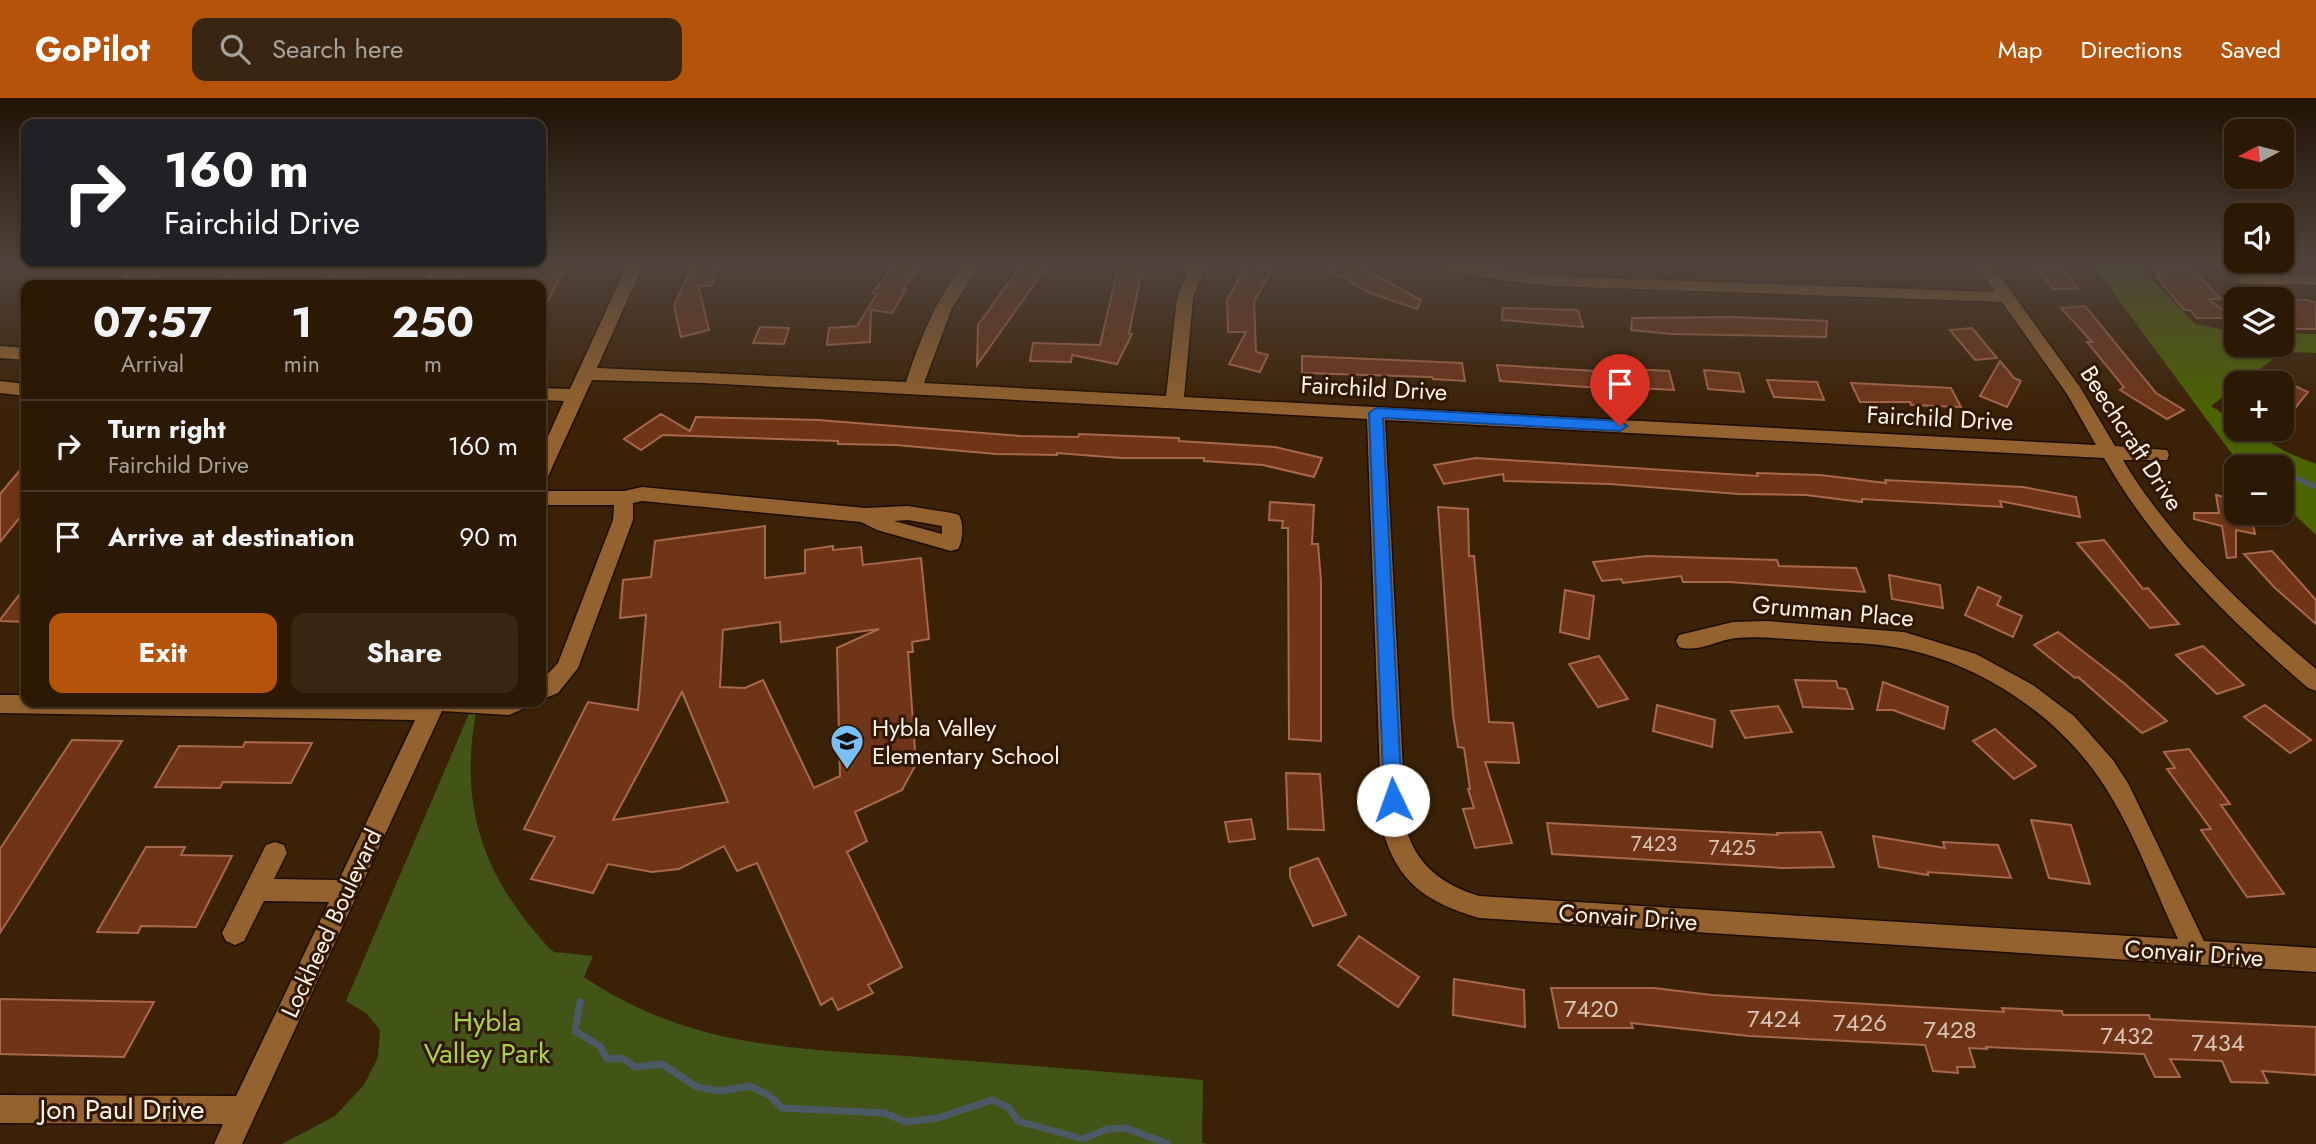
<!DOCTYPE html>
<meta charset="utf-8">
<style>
:root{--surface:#2c1904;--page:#382613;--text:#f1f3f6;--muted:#a6a09a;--line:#483826;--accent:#b45309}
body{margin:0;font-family:Jost,sans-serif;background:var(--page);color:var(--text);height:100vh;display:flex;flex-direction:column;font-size:26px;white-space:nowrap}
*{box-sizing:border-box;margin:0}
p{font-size:23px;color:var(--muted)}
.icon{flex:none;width:38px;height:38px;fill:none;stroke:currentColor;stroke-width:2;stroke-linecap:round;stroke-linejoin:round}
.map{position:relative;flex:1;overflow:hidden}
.drawer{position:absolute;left:21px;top:182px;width:525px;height:427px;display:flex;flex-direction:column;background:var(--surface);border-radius:14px;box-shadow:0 2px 5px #0004,0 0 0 2px var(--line)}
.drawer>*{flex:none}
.guide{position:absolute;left:21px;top:21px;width:525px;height:147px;border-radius:14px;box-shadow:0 2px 5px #0004,0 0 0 2px var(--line);background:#202124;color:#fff;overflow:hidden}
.needle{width:46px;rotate:263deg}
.controls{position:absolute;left:2224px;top:21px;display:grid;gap:14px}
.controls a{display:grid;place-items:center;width:70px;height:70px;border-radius:14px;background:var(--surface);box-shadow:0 2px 5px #0004,0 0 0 2px var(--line);font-size:35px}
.pin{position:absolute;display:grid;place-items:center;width:60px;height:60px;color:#fff;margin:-72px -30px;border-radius:50% 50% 50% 0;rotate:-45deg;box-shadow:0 0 7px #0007}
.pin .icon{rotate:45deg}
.me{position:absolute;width:77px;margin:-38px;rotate:357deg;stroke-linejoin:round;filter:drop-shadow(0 0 5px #0008)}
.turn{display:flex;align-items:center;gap:24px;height:147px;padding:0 28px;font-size:32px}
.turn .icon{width:91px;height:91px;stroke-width:2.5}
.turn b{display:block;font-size:49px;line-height:60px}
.eta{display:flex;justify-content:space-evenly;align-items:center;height:119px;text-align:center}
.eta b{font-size:42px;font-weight:700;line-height:49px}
.primary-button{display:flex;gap:14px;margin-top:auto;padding:14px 28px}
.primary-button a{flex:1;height:80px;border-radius:14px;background:var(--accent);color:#fff;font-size:28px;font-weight:700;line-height:80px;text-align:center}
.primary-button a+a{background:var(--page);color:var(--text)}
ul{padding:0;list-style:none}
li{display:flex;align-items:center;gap:21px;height:91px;padding:0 28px;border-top:2px solid var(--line)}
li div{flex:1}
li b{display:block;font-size:26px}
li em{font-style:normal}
header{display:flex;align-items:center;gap:42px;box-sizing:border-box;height:98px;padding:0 35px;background:var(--accent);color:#fff}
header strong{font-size:33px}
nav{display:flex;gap:38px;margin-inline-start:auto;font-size:24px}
.search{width:490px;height:63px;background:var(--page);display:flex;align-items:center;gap:18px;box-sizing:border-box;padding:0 24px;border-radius:14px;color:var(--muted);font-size:26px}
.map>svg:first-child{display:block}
</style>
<header>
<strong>GoPilot</strong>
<div class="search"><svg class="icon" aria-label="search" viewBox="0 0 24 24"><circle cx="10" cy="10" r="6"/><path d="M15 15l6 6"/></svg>Search here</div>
<nav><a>Map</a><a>Directions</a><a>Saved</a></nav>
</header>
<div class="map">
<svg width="2316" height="1046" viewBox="0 0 2316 1046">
<rect width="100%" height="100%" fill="#3b2105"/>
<path fill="#425517" d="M474,604h4c-21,100 3,173 72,247l4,3 39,4 -9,21c111,75 220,71 348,81 90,7 180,14 271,22l-1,63 9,1h-929l53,-28 29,-31 14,-28 2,-27 -14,-17 -20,-12z"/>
<path fill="#4b6301" d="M2093,167h45l57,59 41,8v13h46v-12l34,1v19l-33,-1 -42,31h-5v4l-25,19 25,16v7h12l38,23 30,12v71l-34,-32v-36h-37l-10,-9z"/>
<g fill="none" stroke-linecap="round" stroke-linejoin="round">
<path stroke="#4c5a66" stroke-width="5" d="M2261,365l9,4
M2282,374l34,15"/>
<path stroke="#4c5a66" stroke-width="7" d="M580,904l-5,29 25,15 7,13 15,-1 13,9 27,-3 35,23 23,4 30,-5 20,10 12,12 102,5 22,9 32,-4 54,-18 16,7 10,14 65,18 24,-10 19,-1 42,16"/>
</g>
<path fill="#703518" stroke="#a8684b" stroke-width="2" fill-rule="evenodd" d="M141,167h30l-25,20h-31z
M238,167h33l-21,20h-34z
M339,167h34l-17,20h-35z
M436,167h35l-13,20h-36z
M534,167h32l-25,50v-30h-18z
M693,167l25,2 -7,19 -13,-1 11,45 -28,7 -7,-31z
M894,167h26l-17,24h3l-14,24 -21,-3 -1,32 -43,3 2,-17 28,-2 20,-32 -5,-1z
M1021,167h27l-71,100 1,-40z
M1122,167h26l-8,14 -11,55h3l-15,30 -45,-9 -1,7 -41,-1 3,-18 67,2 16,-69z
M1247,167l24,6 -17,31 2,50 12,3 -8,17 -31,-8 17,-32h-18l-1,-32z
M1321,167h36l64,35 -4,9 -47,-16z
M2036,169h25l17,22h-25z
M2155,171h37l29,30h-13l26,19h-37l-7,-8h-6l-28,-34h5z
M2282,201l25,1 9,3v26h-26l-8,-9z
M2085,208l71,87 28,17 -17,9 -47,-29 4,-3 -37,-45h5l-31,-34z
M1503,210l75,2 5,17 -81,-7z
M1734,219l93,4 -1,16 -154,-3 -41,-4 1,-12z
M760,229l29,1 -5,16 -31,-1z
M1972,230l25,30 -22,2 -25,-30z
M1302,258l160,7 3,18 -32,-2 -1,-2 -130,-4z
M2000,263l14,17 7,3 -14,26 -27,-11z
M1497,267l98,6 5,17 -100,-7z
M1631,271l38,2 5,19 -38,-2z
M1704,272l35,3 5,19 -36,-3z
M1767,282l50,2 7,18 -50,-3z
M2282,282l26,12 -26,32z
M1851,285l100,5 10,19 -50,-2 -1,-3h-50z
M661,316l29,17 6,-14 122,3 202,16 58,1 1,-3 100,4v3l96,6 47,11 -8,19 -51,-12 -59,-4v-3h-83l-64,-5v2l-61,-1 -100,-9 -58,-1v-3l-175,-6 -22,15 -17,-11z
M1476,360l282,18 -1,-3 63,2 66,8 -1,-3 138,7 53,10 4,20 -80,-16 2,6 -140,-8v3l-56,-7 -67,-1 -129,-10 -106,-3 -1,-7 -59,10 -10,-19z
M26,365v47l-26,32v-48z
M2216,397l20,5v13h15l4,21 -19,-4v27l-9,1 -5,-32 -28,-7v-6h25z
M1270,404l44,3 -2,39h6l3,37v160l-32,-2 -1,-211h-6l1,-7 -14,-1z
M1438,409l30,2 1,47h5l15,166 24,1 6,40 -34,-1 27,81 -37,5 -12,-39 11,-1 -6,-19h2l-6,-41 -6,-1 -5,-32z
M765,428v52l40,-5v-23l28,-4v4l28,-3 2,18 58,-7 8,81 -17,3 1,10h-5l8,112 -14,26 -47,22 12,29 -20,11 55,115 -34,18 5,8 -35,17 -6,-12 -11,7 -64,-142 -20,8 -13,-25 -45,23 -27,3 -44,-8 -15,29 -62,-14 24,-42 -31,-8 64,-127 50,8 8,-95 -26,3 3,-38 28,-3 4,-36zM780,524l1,20 98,-13 -42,19 3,128 -26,12 -51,-108 -18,8 -25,-1 3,-57zM682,594l46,110 -115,18z
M2104,442l39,49 5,-1 31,36 -29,4 -73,-85z
M2272,453l44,49v24l-42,-37 -30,-33z
M1647,458l130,4 2,6 77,2 9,24 -136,-10h-46l-2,-6 -58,7 -2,-4 -19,2 -9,-19z
M1889,477l51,10 3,23 -51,-9z
M26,488v36l-26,-1v-1z
M1978,489l23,10 -4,8 25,11 -9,21 -48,-22z
M1565,492l29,6 -5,43 -29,-7z
M2058,534l67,52 42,37 -25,12 -64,-56 -3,1 -41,-33z
M2203,548l41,39 -27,9 -41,-39z
M1599,558l29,43 -30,8 -29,-43z
M1795,582l41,1 2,7 8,1 7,20 -50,-2z
M1883,584l65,25 -4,22 -51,-19h-16z
M1657,607l58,15 -3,27 -59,-16z
M2265,607l46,35 -21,13 -46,-36z
M1778,608l14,26 -47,6 -14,-27z
M1995,631l41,37 -22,13 -41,-38z
M72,642l50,1 -122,192v-84z
M245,644l67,1 -21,40 -68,-1 -3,6 -65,-1 24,-41 64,1z
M2189,651l41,55 -9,1 63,89 -37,3 -46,-67 10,-1 -44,-60 8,-1 -11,-16z
M1286,675l34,1 4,56 -36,-1z
M1251,721l4,20 -26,3 -4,-20z
M2031,722l40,5 19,59 -41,-6z
M1547,725l231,12 -1,-2 44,-1 13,35 -50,1 -232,-14z
M1873,738l72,12 -2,-6 55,3 13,33 -83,-6v3l-49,-8z
M146,749h39l-4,8 51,1 -36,71 -55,-1 -3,7 -41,-1z
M1318,760l28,57 -33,11 -23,-49v-9z
M1359,838l60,41 -21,30 -60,-42z
M1454,881l70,11 1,37 -72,-12z
M1551,890h103l58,7 292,17 -2,-4 60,3 1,4h86l1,4 166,8v48l-54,-4 6,12 -37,-1 -9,-21 -52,-2 10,18h-25l-11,-23 -158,-7 1,2 -18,-1 6,19h-18l1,6 -25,-2 -8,-26 -176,-9 -118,-13 2,5h-74z
M0,901l154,3 -30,55 -124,-3z"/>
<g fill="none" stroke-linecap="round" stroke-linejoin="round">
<defs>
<path id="minor" d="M627,167h16l-46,103 309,14c14,-42 29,-82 57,-117h17l-28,43 -28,75 242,13 11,-98 13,-33h16l-13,33 -9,99 912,48 -29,-51 -65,-92 -450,-16 -54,-6 -59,-12 -2,-3c48,0 95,10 142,12l416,15 -19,-27h16l88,122 35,59 52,4 2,5 -2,5h-44c46,78 124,151 193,209v22l-8,-3c-77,-67 -153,-140 -204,-230l-719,-38 21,408c10,37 37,57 73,68l699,43c-22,-46 -41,-100 -68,-144 -43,-73 -122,-128 -205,-146 -32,-7 -68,-6 -100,-9 -23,-1 -46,-4 -69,-2 -18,2 -39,15 -57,9l-3,-6 3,-6 54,-13 33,-1 138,11 72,22 57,31 41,31 39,44 16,25 75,156 112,7v24l-837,-54c-53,-16 -82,-35 -97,-90l-15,-409 -663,-36 -112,-3 -42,92 -2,5 -7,2v-27l23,-51 -23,-1v-12l29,1z
M2247,177h69v10l-75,-1 -2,-4 2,-4z
M0,248l26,2v12l-26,-2z
M0,283l26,3v12l-26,-3z
M642,389l223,21 43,-2 44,7 7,2c5,9 4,26 -1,34l-7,2 -74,-21 -16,-8 -219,-21 -9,2v17l-55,148 -20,25 -17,7v-19l17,-18 55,-143 1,-15h-73v-14h83zM908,422l34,6v8l-48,-13z
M0,597h26v7h502l-3,6 -16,7 -67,-4 -200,433h-28l9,-20 -223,-1v-28l236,1 93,-194 -65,-1 -20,40 -9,4 -9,-4 -4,-8 44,-88 9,-3 9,3 3,8 -13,26 65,1 76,-160 -415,-7z"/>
</defs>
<use href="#minor" stroke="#1c0d01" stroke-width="3"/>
<use href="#minor" fill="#93622e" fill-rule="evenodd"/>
</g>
<linearGradient id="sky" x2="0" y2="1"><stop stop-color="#201203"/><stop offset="0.53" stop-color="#4f433b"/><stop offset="1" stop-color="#4f433b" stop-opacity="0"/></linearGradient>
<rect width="2316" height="314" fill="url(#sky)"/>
<path fill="#1a73e8" stroke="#114b97" stroke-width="2" d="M1376,310l244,13 7,5 -7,5 -237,-13 19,382 -3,6 -6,2 -6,-2 -3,-6 -15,-387z"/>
<defs>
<symbol id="school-pin" viewBox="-11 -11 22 30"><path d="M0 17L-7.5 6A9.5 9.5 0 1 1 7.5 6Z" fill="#7abff8" stroke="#301800"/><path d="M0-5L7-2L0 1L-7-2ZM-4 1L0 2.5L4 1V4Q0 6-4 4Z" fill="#111"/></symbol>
</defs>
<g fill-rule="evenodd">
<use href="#school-pin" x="828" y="624" width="38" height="52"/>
</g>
<g text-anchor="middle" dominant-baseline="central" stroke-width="6" stroke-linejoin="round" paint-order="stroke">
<g font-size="21" fill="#dac3b3">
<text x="1654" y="746">7423</text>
<text x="1732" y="750">7425</text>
</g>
<g font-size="24" fill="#fdf2e7" stroke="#301800">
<text transform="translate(1374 290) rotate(3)">Fairchild Drive</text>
<text transform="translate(1940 320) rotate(3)">Fairchild Drive</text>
<text transform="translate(2132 340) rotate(57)">Beechcraft Drive</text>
<text transform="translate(1833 513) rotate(5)">Grumman Place</text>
<text transform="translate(1628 819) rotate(4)">Convair Drive</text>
<text transform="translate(331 825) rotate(-65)">Lockheed Boulevard</text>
<text transform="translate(2194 855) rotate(4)">Convair Drive</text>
</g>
<g font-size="24" fill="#fdf2e7" stroke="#301800" text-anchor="start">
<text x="872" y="629">Hybla Valley<tspan x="872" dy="28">Elementary School</tspan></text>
</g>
<g font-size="24" fill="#dac3b3">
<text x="1591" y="910">7420</text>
<text x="1774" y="920">7424</text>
<text x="1860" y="924">7426</text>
<text x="1950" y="931">7428</text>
<text x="2127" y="937">7432</text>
<text x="2218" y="944">7434</text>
</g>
<g font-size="28" fill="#a8d343" stroke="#301800">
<text x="487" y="923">Hybla<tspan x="487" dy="32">Valley Park</tspan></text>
</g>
<g font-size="28" fill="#fdf2e7" stroke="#301800">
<text x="122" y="1011">Jon Paul Drive</text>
</g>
</g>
</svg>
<div class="controls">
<a><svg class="needle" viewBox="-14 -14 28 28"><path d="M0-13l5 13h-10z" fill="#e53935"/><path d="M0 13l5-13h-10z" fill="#a6a09a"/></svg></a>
<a><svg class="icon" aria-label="sound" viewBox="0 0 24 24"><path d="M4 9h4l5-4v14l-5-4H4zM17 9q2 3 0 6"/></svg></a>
<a><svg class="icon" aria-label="layers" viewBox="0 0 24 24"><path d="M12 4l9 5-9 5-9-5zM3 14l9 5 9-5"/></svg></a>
<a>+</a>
<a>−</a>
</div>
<div class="pin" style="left:1620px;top:328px;background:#d93025"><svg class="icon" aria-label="arrive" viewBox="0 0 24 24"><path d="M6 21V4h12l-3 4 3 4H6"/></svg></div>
<svg class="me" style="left:1393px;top:702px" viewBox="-20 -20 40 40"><circle r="19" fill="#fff"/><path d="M0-13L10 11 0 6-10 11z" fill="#1a73e8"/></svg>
<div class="guide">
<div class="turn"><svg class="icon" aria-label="right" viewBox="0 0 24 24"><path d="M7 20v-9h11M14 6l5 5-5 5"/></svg><div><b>160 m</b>Fairchild Drive</div></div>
</div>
<section class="drawer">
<div class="eta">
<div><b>07:57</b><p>Arrival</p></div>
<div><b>1</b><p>min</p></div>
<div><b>250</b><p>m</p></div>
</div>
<ul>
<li><svg class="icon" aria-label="right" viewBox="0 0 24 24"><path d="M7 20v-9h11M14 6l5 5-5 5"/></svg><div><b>Turn right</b><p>Fairchild Drive</p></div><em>160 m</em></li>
<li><svg class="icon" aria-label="arrive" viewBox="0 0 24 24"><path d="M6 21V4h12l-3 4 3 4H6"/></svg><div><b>Arrive at destination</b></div><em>90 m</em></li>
</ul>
<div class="primary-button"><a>Exit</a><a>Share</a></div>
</section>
</div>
